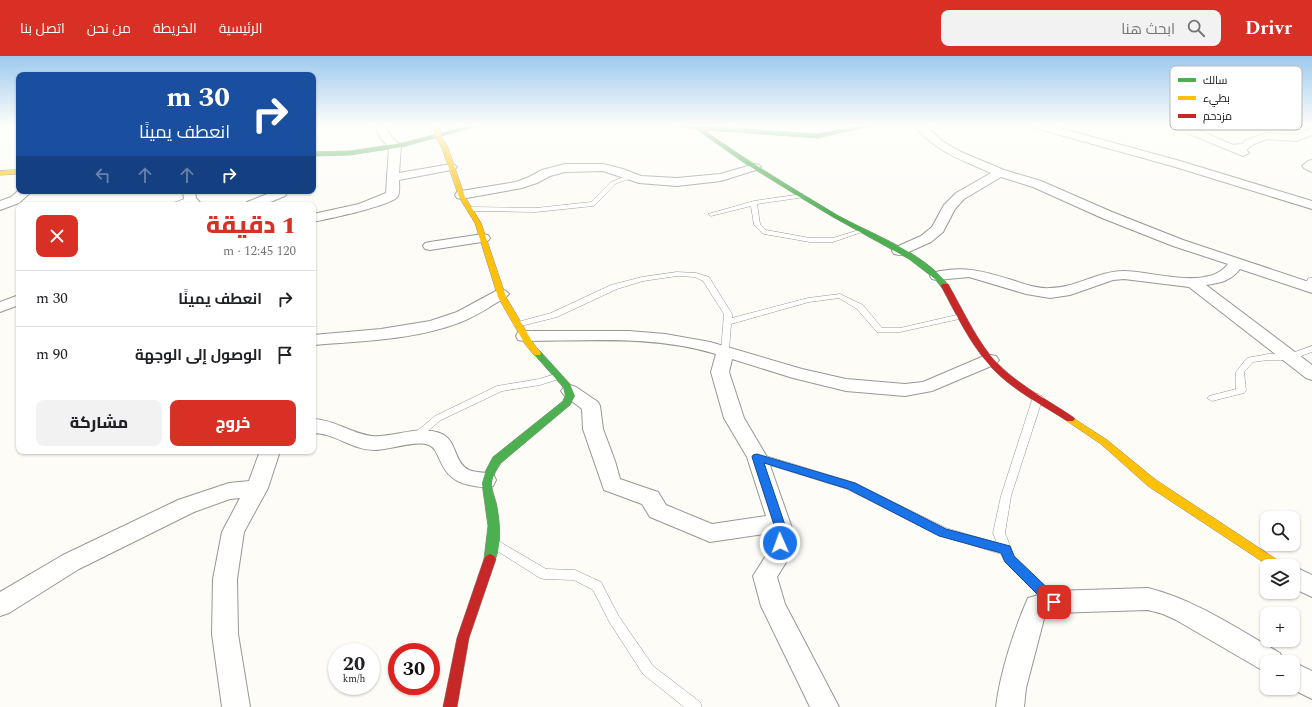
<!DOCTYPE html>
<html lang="ar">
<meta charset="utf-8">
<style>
:root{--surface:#fff;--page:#f2f2f2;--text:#202124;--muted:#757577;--line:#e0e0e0;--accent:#d93025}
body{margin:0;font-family:Spectral,Cairo,serif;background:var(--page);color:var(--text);direction:rtl;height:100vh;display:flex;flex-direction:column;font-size:15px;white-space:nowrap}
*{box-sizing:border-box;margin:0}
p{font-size:13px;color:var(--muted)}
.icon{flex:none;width:22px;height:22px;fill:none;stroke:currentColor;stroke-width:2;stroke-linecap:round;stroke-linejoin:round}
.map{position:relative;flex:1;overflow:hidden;direction:ltr}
.sheet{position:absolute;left:16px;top:146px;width:300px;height:252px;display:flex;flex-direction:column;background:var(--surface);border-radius:8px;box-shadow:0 1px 3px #0004;direction:rtl}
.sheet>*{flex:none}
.top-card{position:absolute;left:16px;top:16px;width:300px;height:122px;border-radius:8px;box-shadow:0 1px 3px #0004;direction:rtl;background:#1a4fa0;color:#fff;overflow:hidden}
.tools{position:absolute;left:1260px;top:455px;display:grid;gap:8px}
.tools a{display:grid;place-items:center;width:40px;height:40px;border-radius:8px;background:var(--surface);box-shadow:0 1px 3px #0004;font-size:20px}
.speed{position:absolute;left:328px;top:587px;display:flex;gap:8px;font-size:20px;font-weight:700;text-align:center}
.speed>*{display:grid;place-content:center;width:52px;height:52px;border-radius:50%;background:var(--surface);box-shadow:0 1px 3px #0004;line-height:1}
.speed small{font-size:10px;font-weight:400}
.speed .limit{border:6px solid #d22;background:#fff;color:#111}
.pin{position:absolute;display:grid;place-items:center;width:34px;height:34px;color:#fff;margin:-17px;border-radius:8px;box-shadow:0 2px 6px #0006}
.me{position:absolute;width:44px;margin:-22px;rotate:358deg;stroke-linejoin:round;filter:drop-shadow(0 0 3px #0008)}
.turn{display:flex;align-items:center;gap:14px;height:84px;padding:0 20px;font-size:18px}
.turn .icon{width:52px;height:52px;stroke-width:2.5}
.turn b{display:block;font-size:28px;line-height:34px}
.lanes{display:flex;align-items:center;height:38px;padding:0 20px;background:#0003;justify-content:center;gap:20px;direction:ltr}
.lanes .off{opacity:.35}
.round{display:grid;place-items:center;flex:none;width:42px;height:42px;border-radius:8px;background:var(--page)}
.summary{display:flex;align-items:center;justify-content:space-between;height:68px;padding:0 20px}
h1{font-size:24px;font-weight:800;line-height:30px;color:var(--accent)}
.primary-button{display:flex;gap:8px;margin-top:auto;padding:8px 20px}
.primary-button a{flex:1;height:46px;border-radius:8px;background:var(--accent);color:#fff;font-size:16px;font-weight:800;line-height:46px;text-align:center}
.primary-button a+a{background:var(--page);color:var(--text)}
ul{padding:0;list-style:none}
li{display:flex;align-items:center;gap:12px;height:56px;padding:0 20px;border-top:1px solid var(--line)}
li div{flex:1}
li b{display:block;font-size:15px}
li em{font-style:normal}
header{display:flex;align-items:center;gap:24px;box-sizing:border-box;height:56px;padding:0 20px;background:var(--accent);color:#fff}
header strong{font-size:19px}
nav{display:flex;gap:22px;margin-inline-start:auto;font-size:14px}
.search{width:280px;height:36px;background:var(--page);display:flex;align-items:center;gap:10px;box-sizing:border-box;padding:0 14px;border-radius:8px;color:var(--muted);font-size:15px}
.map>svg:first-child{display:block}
</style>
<header>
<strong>Drivr</strong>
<div class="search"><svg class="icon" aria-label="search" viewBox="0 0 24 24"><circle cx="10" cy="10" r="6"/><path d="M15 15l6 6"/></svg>ابحث هنا</div>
<nav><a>الرئيسية</a><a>الخريطة</a><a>من نحن</a><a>اتصل بنا</a></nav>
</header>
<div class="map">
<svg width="1312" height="651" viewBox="0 0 1312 651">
<rect width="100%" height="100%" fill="#fdfcf7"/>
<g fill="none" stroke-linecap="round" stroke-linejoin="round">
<defs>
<path id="lane" d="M632,118l2,1v2l-19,7 -20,21 -2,1 -57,6 -67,-1 -3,-2 3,-2 67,1 55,-6 20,-20z
M803,138l3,2 -1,1 -48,7 3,20 6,6 44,8h23l29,-9 3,2 -32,11h-23l-46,-8 -2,-1 -8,-8 -3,-19 -40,10 -3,-2 46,-13z
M190,141l2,1v2l-14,5h-10z
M677,216l19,1 13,4 23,37v4l76,-20 32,-4 23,11 19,23h18l61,-14 4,2 -1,2 -64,14h-23l-20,-23 -18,-11 -30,4 -78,22 -2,27 -4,3 -4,-3 3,-37 -21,-33 -8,-4 -18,-1 -34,5 -26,8 -60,28 -40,10 -4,-2 1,-2 37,-10 60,-28 31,-8z
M1309,222h3v7l-2,3h-6l-1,-2z
M1312,290v6l-22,8h-22l-15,2 -9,10 2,19 -2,2 -32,8 -5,-3 2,-2 27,-7v-17l11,-14 21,-4h21z
M559,317l4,3 -1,2 -22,7 -38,6 -61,29 -23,19h-6l-2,-2 25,-21 62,-30 42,-7z
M1038,338l5,3 -32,99 -6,37 9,23 42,41 2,4 -2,4 -4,1 -4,-1 -43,-43 -4,-8 -62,-19 -92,-46 -94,-29 -1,-3 1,-3 4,-1 98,30 91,45 51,15 -4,-10 8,-37 32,-99z
M495,483l51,30 29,1 26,12 17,33 35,51 47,36 2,5h-18l-41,-33 -33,-51 -17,-33 -19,-10 -30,-1 -4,-1 -49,-31 -2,-3 2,-3z"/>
<path id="street" d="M375,70h10l5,9 11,11 -2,27 52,-9 4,1 2,2 -2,2 -4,1 -52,10c0,5 1,12 -1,16 -5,10 -72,23 -85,26v-8l46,-10 27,-11 3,-46 -8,-8z
M915,70h11l16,15 19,11 43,18 37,11 71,31 71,28 129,43v10l-72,-24c-9,12 -20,14 -34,16l106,80v15l-6,-2 -117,-91 -65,-8 -11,1 -43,15 -20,3 -24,-4 -57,-17 -32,3 -5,-1 -2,-3 2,-3c30,-8 51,-2 80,7 12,4 25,9 38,8 26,0 48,-17 73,-17 29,0 85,20 105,-7l-55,-18 -71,-28 -69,-31 -32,-10 -37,22 -9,10 -12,23 -12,10 -27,12 -5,1 -5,-1 -2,-3 2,-3 27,-12 11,-9 12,-22 12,-12 35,-20c-27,-12 -57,-22 -76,-47z
M1034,70h18l128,35 132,40v8l-140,-43 -137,-38z
M1174,70h15l44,19 9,-1 4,-4 21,-7 28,2 17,-7v7l-15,6 -30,-2 -13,5 -8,6 3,3 -6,3 -68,-28z
M1312,104v12l-8,-4 -2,-2 6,-5z
M565,108h38l20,5 18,7 36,2 43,-4 35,-10 4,1 2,2 -2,2 -38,12 -44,5 -38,-3 -36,-12 -38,1 -15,4 -13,7 -15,5 -61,11 -4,-1 -2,-3 2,-3 4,-1 55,-9 13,-5 13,-7z
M19,134l13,1 -13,12 -19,7v-9l11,-4z
M183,135h12l1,7 6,7h-13l-5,-6z
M275,135h11l1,2 -2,3 -22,9h-17l1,-3z
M483,178l5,1 2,3 -2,3 -58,9 -5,-1 -2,-3 2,-3 5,-1z
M501,233l5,2 3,3 -3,3c-15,9 -29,19 -45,25 -46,18 -99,19 -148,23v-10l68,-6 49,-8 27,-9 39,-21z
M19,239v10l-19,7v-10z
M524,275h105l36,3 45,8 92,27 44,10 59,5 18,-2 61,-26 6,-1 6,1 3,4 -3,4 -64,27 -27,5 -59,-5 -53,-13 -61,-19 -3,13 15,46 23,39 26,74 -3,25 -13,21 8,27 54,103h-29l-49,-101 -8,-30 14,-22 3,-21 -60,9 -60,-25 -8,-13 -38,-14 -21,-61 -1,-20 -18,-14 -3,-4 3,-4 6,-2 6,2 22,15 2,4 3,23 12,32 5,18 38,13 8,13 46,19 54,-8 -19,-59 -23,-39 -13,-46 5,-18c-62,-19 -129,-13 -192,-13l-6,-1 -2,-4 2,-4z
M313,363c23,1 39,15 59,17 23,2 46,-12 70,-2 15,7 12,29 27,36 7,3 17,2 24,4l3,6 -3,6c-8,2 -15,1 -24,-1 -32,-7 -27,-35 -40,-40 -15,-5 -39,5 -55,5 -22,0 -39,-17 -61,-17z
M260,395h20l-12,37 -24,44 -7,47 1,55 12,73h-28l-10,-73 1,-55 9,-47 18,-34 -10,1 -36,13 -115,57 -70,44 -9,3v-24l63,-37 115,-55 51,-17 20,-2z
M1293,510l19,9v22l-19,-9z
M1148,532c48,12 90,41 132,65l4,9h-17v11l-91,-53 -13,-6 -15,-4 -95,3 -8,2 -19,73 -2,19h-28c4,-34 18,-77 32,-109l25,-7z
M1293,606l19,9v28l-22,-11h3z"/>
<path id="fast" d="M469,70h9l-76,21 -52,8 -37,1v-4l37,-1 52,-8z
M673,70h29l115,8 43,-8h12l-55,12 -113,-8c43,31 88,58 133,85 36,20 87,37 112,71l-1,2h-6l-7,-9 -26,-20 -76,-42 -35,-21 -52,-32 -50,-35z
M537,294l3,1 30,33 5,12 -5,9 -69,58c-4,6 -8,12 -9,20 -1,8 4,16 5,24 3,17 5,40 -3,55l-4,2 -4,-2 -2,-3 4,-33 -6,-43 4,-13 7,-13 70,-56 2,-5 -2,-9 -30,-34z"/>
<path id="slow" d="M434,70h6l1,10 7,12 17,49 16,26 25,74 27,46 8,10 -1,2h-6l-9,-11 -27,-47 -23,-74 -16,-26 -17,-49 -7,-12z
M19,114v4l-19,1v-4z
M1070,360l37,24 49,40 126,83 2,3h-15l-121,-80 -47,-42 -34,-23 -2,-2 2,-2z"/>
<path id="jam" d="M942,228h6c14,24 25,49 42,71 22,27 55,43 83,62l2,2 -2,2h-6c-26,-17 -55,-31 -76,-54 -21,-23 -35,-53 -50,-81z
M490,498l4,2 2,3 -27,79 -12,69h-14l14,-69 27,-79 2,-3z"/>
</defs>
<use href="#lane" stroke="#979795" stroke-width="1"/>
<use href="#street" stroke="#979795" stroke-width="2"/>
<use href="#fast" stroke="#8e8d8b" stroke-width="1"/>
<use href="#slow" stroke="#8e8d8b" stroke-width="1"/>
<use href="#jam" stroke="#8e8d8b" stroke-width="1"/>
<use href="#lane" fill="#fffffe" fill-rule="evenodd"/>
<use href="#street" fill="#fffffe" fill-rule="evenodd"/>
<use href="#fast" fill="#4caf50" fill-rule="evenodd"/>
<use href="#slow" fill="#ffc107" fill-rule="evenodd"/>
<use href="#jam" fill="#c62828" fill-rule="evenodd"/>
</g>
<linearGradient id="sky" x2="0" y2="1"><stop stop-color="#9dc9ee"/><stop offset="0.43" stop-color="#fefefb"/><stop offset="1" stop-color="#fefefb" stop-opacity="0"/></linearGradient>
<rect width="1312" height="161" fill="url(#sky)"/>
<path fill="#1a73e8" stroke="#114b97" d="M757,398l98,29 91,46 64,17 4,10 44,42 2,4 -2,4 -4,2 -5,-2 -44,-44 -4,-9 -62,-17 -91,-47 -84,-26 23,68 -3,16 -4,1 -4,-1 -2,-4 2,-12 -24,-74 1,-2z"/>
<rect x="1170" y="10" width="132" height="64" rx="6" fill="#fff" stroke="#b8b8b8" stroke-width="1"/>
<rect x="1178" y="22" width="18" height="4" fill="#4caf50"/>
<rect x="1178" y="40" width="18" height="4" fill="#ffc107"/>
<rect x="1178" y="58" width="18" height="4" fill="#c62828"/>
<g font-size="11" fill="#111">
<text x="1203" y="28">سالك</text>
<text x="1203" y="46">بطيء</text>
<text x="1203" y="64">مزدحم</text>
</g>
</svg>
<div class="tools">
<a><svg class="icon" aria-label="search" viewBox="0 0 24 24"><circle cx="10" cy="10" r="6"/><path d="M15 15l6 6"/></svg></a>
<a><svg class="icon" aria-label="layers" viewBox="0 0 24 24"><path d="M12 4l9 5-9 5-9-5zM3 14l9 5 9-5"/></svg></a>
<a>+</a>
<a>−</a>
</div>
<div class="speed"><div>20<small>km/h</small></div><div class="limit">30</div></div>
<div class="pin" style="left:1054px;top:546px;background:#d93025"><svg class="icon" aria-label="arrive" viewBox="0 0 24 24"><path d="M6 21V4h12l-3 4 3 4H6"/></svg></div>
<svg class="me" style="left:780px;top:487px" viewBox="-20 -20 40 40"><circle r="17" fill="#1a73e8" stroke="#fff" stroke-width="3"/><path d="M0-11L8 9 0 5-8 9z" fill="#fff"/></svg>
<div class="top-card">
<div class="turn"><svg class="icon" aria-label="right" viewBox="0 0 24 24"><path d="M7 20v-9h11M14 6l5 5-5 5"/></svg><div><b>30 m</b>انعطف يمينًا</div></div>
<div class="lanes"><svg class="icon off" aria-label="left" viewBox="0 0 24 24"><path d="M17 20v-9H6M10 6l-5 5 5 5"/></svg><svg class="icon off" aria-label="ahead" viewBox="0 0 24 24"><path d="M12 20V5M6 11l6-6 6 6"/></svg><svg class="icon off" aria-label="ahead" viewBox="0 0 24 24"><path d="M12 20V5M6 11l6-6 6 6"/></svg><svg class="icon" aria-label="right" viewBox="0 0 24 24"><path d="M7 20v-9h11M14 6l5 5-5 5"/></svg></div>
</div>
<section class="sheet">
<div class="summary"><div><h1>1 دقيقة</h1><p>120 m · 12:45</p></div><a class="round" style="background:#d93025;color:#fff"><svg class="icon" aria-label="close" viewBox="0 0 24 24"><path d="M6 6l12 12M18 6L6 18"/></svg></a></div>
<ul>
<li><svg class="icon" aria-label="right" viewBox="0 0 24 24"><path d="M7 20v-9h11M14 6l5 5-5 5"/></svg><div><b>انعطف يمينًا</b></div><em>30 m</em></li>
<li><svg class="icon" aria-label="arrive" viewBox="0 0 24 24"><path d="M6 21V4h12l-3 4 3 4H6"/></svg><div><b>الوصول إلى الوجهة</b></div><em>90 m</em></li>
</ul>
<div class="primary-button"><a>خروج</a><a>مشاركة</a></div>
</section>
</div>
